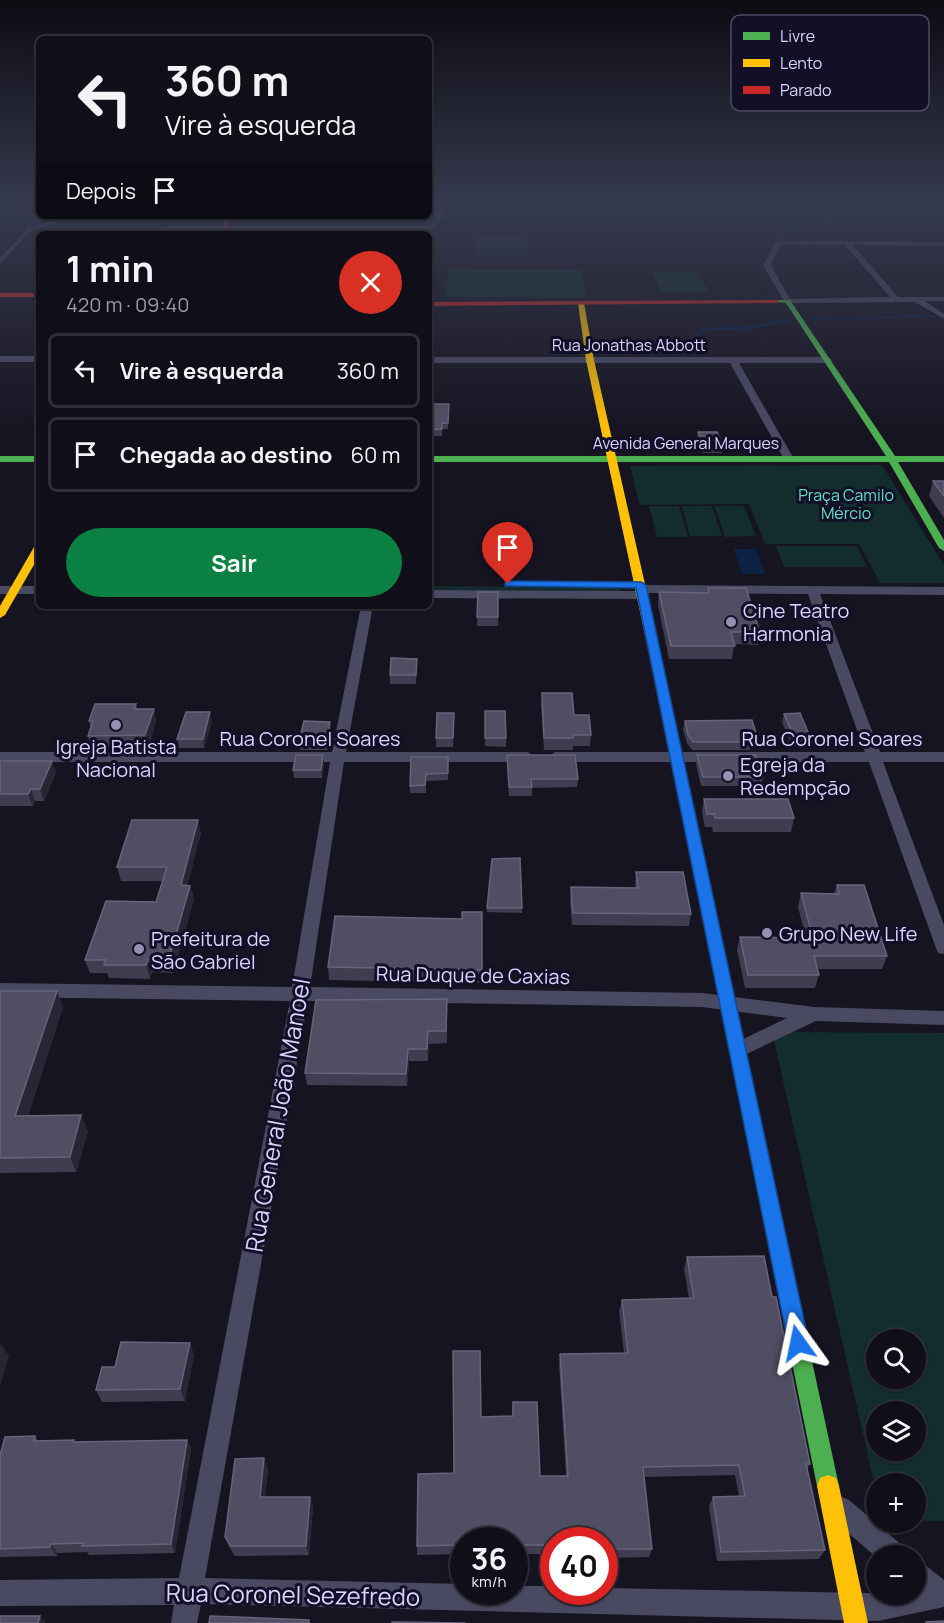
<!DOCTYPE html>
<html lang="pt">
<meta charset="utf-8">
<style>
:root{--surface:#100f19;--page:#1e1d26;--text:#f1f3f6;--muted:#9c9ca2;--line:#302f38;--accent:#0b8043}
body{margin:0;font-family:Manrope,sans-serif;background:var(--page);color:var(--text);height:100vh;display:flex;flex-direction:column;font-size:22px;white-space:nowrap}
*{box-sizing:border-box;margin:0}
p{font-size:20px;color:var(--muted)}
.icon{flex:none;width:33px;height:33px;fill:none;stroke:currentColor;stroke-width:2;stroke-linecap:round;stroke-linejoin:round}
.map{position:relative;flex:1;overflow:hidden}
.panel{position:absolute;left:36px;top:231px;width:396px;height:378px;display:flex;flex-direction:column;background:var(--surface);border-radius:9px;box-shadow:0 2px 4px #0004,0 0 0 2px var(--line)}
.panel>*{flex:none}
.banner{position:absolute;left:36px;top:36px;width:396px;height:183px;border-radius:9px;box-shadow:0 2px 4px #0004,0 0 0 2px var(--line);background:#100f19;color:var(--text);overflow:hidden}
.buttons{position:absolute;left:866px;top:1329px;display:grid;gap:12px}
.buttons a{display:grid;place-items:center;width:60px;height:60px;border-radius:50%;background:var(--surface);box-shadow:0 2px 4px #0004,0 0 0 2px var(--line);font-size:30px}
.speed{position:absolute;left:450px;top:1527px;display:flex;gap:12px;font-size:30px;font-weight:700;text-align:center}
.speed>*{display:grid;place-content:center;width:78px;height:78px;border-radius:50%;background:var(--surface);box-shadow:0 2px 4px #0004,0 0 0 2px var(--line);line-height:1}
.speed small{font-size:15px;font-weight:400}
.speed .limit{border:9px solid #d22;background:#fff;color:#111}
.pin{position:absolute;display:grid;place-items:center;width:51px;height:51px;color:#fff;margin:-62px -26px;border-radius:50% 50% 50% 0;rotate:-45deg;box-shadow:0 0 6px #0007}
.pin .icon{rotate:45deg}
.me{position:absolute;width:66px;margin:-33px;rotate:348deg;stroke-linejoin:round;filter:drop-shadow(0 0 4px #0008)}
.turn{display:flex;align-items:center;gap:21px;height:126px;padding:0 30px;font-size:27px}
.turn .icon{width:78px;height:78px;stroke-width:2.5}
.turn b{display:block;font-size:42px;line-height:51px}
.then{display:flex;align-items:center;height:57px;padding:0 30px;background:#0003;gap:12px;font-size:22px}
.round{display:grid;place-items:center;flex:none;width:63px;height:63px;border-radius:32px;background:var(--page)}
.head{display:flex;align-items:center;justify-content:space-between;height:102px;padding:0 30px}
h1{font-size:36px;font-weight:700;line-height:45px}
.primary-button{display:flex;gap:12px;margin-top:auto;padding:12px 30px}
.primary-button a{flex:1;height:69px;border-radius:36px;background:var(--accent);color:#fff;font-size:24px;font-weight:700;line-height:69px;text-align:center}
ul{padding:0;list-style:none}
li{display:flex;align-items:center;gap:18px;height:75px;margin:0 12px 9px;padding:0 18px;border:3px solid var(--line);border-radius:9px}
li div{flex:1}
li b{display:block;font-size:22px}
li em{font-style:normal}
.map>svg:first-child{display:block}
</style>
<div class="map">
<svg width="944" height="1623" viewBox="0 0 944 1623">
<rect width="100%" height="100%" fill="#161421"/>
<path fill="#132c2d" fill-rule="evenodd" d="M475,237h52l2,19h-54z
M449,269l133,1 4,28 -141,-1z
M653,272h45l11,20 -48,1z
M882,465l62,100v18h-64l-21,-39h-94l-16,-40 -109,1 -10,-39z
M649,506h30l9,31h-31z
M682,506h30l10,30h-32z
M714,506h30l12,30 -31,1z
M776,546h81l10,21h-83z
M429,586l191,2v4l-191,-2z
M772,1032l172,1v488h-23l-6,-5v-32l-36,-1 -6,-5zM876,1340h39v38h-39zM876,1412h39v38h-39z"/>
<path fill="#0d2144" d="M734,549h22l9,25h-23z"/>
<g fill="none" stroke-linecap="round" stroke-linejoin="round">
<path stroke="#0d2144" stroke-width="2" d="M774,241l15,-12 146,-25
M811,319l123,-3
M777,322l13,-2"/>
<path stroke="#0d2144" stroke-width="3" d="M675,356l18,-19 12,-8 42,-1 38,-7"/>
<path fill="#4a4962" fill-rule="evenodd" d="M440,204h6c-3,13 -5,22 -18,26h-252l-79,4 79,-8h252l6,-4z
M70,216h12l-50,14 -32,34v-6l28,-30z
M783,241l161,1v4l-91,-1 45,52h46v4h-19l19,13v5l-29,-17 -130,1 -22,-38 12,-22zM783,245h62l45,52 -100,2 -19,-34 9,-19z
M0,356h39v6h-39z
M429,357h399l4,3 -4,3h-89l55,96 -5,3 -5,-3 -54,-96h-301z
M642,585l302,2v8l-124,-1 60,158h64v10h-61l61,163v29l-6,-1 -2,-5 -67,-186h-314l-7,-5 7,-5h310l-57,-158 -161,-1v5l-4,1 -214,-1v-8l209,1v-4z
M0,586h39v8h-39z
M361,606h12l-27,146h182l7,5 -7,5h-184l-34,225 392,6 113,14 129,4v14l-128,-4 -78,37 -7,-3 -2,-5 2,-5 56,-27 -85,-11 -394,-6 -103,577 259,6v8h50v-6h40v6h50v-4l311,6v-34l9,4 20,16v27l-66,14 -677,-17 -4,19h-26l3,-18 -174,1v-26l179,-2 111,-577 -290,-4v-14l292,4 38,-225h-330v-10h332z
M840,1496l9,4 55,47 4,9 -32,1 -45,-39 -4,-9 4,-9z"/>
<path fill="#4caf50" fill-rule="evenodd" d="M775,300h15l105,156h49v6h-46l46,78v11l-5,-3 -50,-86h-460v-6h457l-100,-153 -11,-1z
M0,456h39v6h-39z
M767,1186l7,3 2,6 63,291 -3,8 -8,3 -8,-3 -3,-8 -59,-291 2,-6z"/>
<path fill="#ffc107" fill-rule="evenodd" d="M581,301l3,2 10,57 71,312 -6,4 -6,-4 -67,-312 -8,-57z
M39,544v12l-34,59 -5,3v-12l34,-59z
M706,895l5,1 2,4 63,295 -2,6 -7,3 -7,-3 -2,-6 -59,-295 2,-4z
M828,1475l8,3 3,8 29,137h-24l-27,-137 3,-8z"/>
<path fill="#c62828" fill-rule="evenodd" d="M226,216h6l-7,18h-6z
M0,293h39v4h-39z
M779,300l-2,3 -348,3v-4z
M659,668l6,4 48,228 -2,4h-10l-2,-4 -46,-228z"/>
</g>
<path fill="#403d50" d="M429,404h20l-1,25h-6v7h-13z
M698,432l25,13 -1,8h-19l-6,-14z
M933,481h11v37l-15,-22z
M708,588l52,44 -2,13 -24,-1 -2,15h-63l-11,-54 1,-13 48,1z
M478,592h20v34h-21z
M417,659l-1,25h-26v-9z
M542,693l32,22 17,20 -1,11h-17v4h-29l-3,-45z
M136,704l1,5h17l2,12 -8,26 -57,1 -3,-12 3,-7 -2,-8z
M485,711l21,27v9l-21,-1z
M454,713l-1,34h-17v-9z
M784,714l26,23 -2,9h-16l-10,-24z
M212,721l-8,27h-25l-2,-9z
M685,721l72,15 -1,8h-5l-1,6h-58l-5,-7 -4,-14z
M330,722l1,8 -4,20h-27l-1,-9z
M507,755l71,24 -1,8 -45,1v8h-23z
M697,755l66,22 -2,9h-60l-5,-22z
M448,757v23l-22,1v12h-16v-7z
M0,761l56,12 -12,28h-9l-2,5h-33z
M324,764l-2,14h-28l-1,-8z
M704,799l90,19 -3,14h-78l-1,-5h-7l-3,-15z
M201,833l-14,53h3l4,13 -21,74 -21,-1 -2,7 -41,-1 -2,-5h-17l-5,-13 71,-58 7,-21h-42l-4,-14z
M636,872l55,42 -2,12 -117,-1 -2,-25 1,-13 64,1z
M837,885l50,71 -5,13h-64l1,6 -4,13h-70l-8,-38 3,-13h66l-8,-30 3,-14 33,1z
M487,908h35v5l-35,-1z
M482,912l-1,71 -152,-3 -1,-13z
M0,991l63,16 -35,109 60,15 -12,41 -76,1z
M447,999v44l-18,1 -1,17h-19l-2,25 -100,-1 -2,-12z
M687,1257l85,40 38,167 -3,5 18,81 -6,9 -102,2 -8,-55 4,-9 26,-1 -4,-21 -91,2 8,72 -3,8 -45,1v-18h-50v14h-40v-14h-50v14l-47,1v-9l64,-129 31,-1 1,-14 27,74h26l-7,-111 1,-11 64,-1 -5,-42 3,-11 67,-2 -5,-29z
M194,1354l-9,47 -83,1 -6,-12z
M35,1436l3,5 37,1 112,-2 4,9 -16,104 -86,2 -2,-3 -30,1v3l-57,1v-102z
M268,1468l-3,29h45l3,10 -4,48 -74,1 -6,-9 -4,-10z"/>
<path fill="#282635" d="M154,709l2,12 -8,26 -3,-12z
M210,712l2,9 -8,27 -1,-9z
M330,722l1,8 -4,20 -1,-9z
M323,755l1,9 -2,14 -1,-8z
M52,761l4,12 -12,28 -4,-12z
M31,789l4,12 -2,5 -5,-12z
M198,820l3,13 -17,66 -3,-14z
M190,886l4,13 -21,74 -4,-14z
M148,959l4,13 -2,7 -4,-14z
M57,991l6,16 -40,125 -8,-16z
M428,1031l1,13 -1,17 -1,-12z
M408,1049l1,12 -2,25 -1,-12z
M81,1115l7,16 -12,41 -6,-15z
M0,1343l9,13 -9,31z
M190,1343l4,11 -9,47 -5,-12z
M187,1440l4,9 -16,104 -4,-9z
M264,1458l4,10 -4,40 -4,-11z
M310,1497l3,10 -4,48 -3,-9z
M51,1544l6,9v3l-7,-9z
M40,1616l6,7h-8z"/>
<path fill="#504e63" stroke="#66637b" stroke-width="1.5" d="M429,404h20l-1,19h-6v6l-13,1z
M698,432h19l6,13h-19z
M933,481h11v15z
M708,588h38l14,44h-29l4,14h-64l-12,-54 50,1z
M478,592h20v25h-21z
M391,658l26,1 -1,16h-26z
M542,693h30l2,22h15l2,20h-18v3h-29z
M95,704h41l-2,5h20l-9,26 -57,1 5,-15h-4z
M485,711h20l1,27h-21z
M186,712h24l-7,27h-26z
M437,713h17l-1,25h-17z
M800,713l10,24h-16l-10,-23z
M752,720l5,16h-7l1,6h-58l-5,-7 -3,-14z
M304,721l26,1 -4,19h-27z
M296,755h27l-2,15h-28z
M507,755h68l3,24h-47l1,8h-23z
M697,755h59l7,22h-60z
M411,757h37v16l-22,1 -1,11 -15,1z
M0,761h52l-12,28h-9l-3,5h-28z
M704,799h84l6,19h-79l-1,-4h-7z
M132,820h66l-17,65 9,1 -21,73h-21l-2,6h-42l2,-5h-21l21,-59 50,1 11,-35h-50z
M520,858l2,50h-35l5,-49z
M636,872h47l8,42 -118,-1 -2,-26 67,1z
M837,885h27l23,71h-73l5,19h-71l-8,-38 73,1 -12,-45 38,1z
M462,912h20v58l-154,-3 7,-51 127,3z
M0,991h57l-42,125 66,-1 -11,42 -70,1z
M447,999l-1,32h-18l-1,18h-19l-2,25 -101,-1 11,-73z
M764,1256l8,41h4l13,64 21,103h-4l19,86 -104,2 -8,-55 32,-1 -6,-31 -96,2 9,82h-48v-9h-50v5h-40v-5h-50v5l-47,1 1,-72 36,-1 -1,-122h27l1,66 32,-1v-14h24l3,74h28l-8,-122 68,-1 -6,-53 72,-2 -7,-41z
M121,1342l69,1 -10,46 -84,1 6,-23h13z
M35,1436l-1,5 40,-1 -1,2 114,-2 -16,104 -89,2 1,-3 -32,1 -1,3 -50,2v-94l5,-18z
M264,1458l-4,39h50l-4,49h-75l-6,-9 10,-78z
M0,1616h40l-2,7h-38z
M210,1616l99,4v3h-100z
M944,1621v2h-17l-1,-1z
M392,1622l74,1h-74z"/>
<linearGradient id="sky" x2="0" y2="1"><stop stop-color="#0c0b12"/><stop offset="0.47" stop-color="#363a4e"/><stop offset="1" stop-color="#363a4e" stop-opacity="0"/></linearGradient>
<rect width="944" height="432" fill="url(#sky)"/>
<path fill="#1a73e8" stroke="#114b97" stroke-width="1.5" d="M508,581l133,1 5,3 163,758 -3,8 -8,3 -7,-3 -3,-8 -152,-755 -131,-2v-4z"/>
<g fill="#9591b1" stroke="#130f26" stroke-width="2">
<circle cx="731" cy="622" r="6"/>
<circle cx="116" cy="725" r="6"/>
<circle cx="728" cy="776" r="6"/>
<circle cx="767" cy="933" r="6"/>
<circle cx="139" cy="949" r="6"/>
</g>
<g text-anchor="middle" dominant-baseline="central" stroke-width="6" stroke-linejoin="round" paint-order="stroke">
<g font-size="16" fill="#d9d4ff" stroke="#130f26">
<text x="629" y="345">Rua Jonathas Abbott</text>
<text x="686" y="443">Avenida General Marques</text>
</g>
<g font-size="16" fill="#5fe0c0" stroke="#130f26">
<text x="846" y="495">Praça Camilo<tspan x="846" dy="18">Mércio</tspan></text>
</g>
<g font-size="20" fill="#d9d4ff" stroke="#130f26" text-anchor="start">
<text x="743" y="610">Cine Teatro<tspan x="743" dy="23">Harmonia</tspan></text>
<text x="116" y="746" text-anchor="middle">Igreja Batista<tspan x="116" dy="23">Nacional</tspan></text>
<text x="740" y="764">Egreja da<tspan x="740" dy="23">Redempção</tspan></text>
<text x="779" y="933">Grupo New Life</text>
<text x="151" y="938">Prefeitura de<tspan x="151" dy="23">São Gabriel</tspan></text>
</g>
<g font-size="20" fill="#d9d4ff" stroke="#130f26">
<text x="310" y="738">Rua Coronel Soares</text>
<text x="832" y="738">Rua Coronel Soares</text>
<text transform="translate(473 975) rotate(1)">Rua Duque de Caxias</text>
</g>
<g font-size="24" fill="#d9d4ff" stroke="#130f26">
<text transform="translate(277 1115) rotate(-80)">Rua General João Manoel</text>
<text transform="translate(293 1594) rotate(1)">Rua Coronel Sezefredo</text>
</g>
</g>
<rect x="731" y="15" width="198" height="96" rx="9" fill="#130f26" stroke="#4e4a67" stroke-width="1.5"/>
<rect x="743" y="32" width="27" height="8" fill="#4caf50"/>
<rect x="743" y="59" width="27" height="8" fill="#ffc107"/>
<rect x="743" y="86" width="27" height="8" fill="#c62828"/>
<g font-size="16" fill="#d9d4ff">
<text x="780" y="42">Livre</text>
<text x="780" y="69">Lento</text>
<text x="780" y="96">Parado</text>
</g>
</svg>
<div class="buttons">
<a><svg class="icon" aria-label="search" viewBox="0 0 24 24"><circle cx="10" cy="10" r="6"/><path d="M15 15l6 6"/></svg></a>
<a><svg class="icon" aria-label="layers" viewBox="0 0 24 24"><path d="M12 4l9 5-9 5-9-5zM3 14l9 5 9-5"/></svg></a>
<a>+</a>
<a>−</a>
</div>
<div class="speed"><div>36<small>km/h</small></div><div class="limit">40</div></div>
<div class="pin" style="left:508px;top:584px;background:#d93025"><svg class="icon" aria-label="arrive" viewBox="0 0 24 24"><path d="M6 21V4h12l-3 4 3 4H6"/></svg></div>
<svg class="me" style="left:798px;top:1343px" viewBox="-20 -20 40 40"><path d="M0-17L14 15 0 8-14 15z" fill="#1a73e8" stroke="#fff" stroke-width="4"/></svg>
<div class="banner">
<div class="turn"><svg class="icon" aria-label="left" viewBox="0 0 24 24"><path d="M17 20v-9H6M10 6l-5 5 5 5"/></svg><div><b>360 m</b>Vire à esquerda</div></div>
<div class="then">Depois<svg class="icon" aria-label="arrive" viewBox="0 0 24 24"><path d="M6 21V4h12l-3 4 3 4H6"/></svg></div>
</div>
<section class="panel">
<div class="head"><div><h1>1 min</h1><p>420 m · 09:40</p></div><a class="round" style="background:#d93025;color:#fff"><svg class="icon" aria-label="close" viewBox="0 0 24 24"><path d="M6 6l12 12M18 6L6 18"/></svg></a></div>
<ul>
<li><svg class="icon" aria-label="left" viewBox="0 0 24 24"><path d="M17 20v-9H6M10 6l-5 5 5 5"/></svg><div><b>Vire à esquerda</b></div><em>360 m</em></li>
<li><svg class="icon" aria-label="arrive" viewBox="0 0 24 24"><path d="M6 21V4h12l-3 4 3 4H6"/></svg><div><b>Chegada ao destino</b></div><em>60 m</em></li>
</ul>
<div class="primary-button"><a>Sair</a></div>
</section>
</div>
